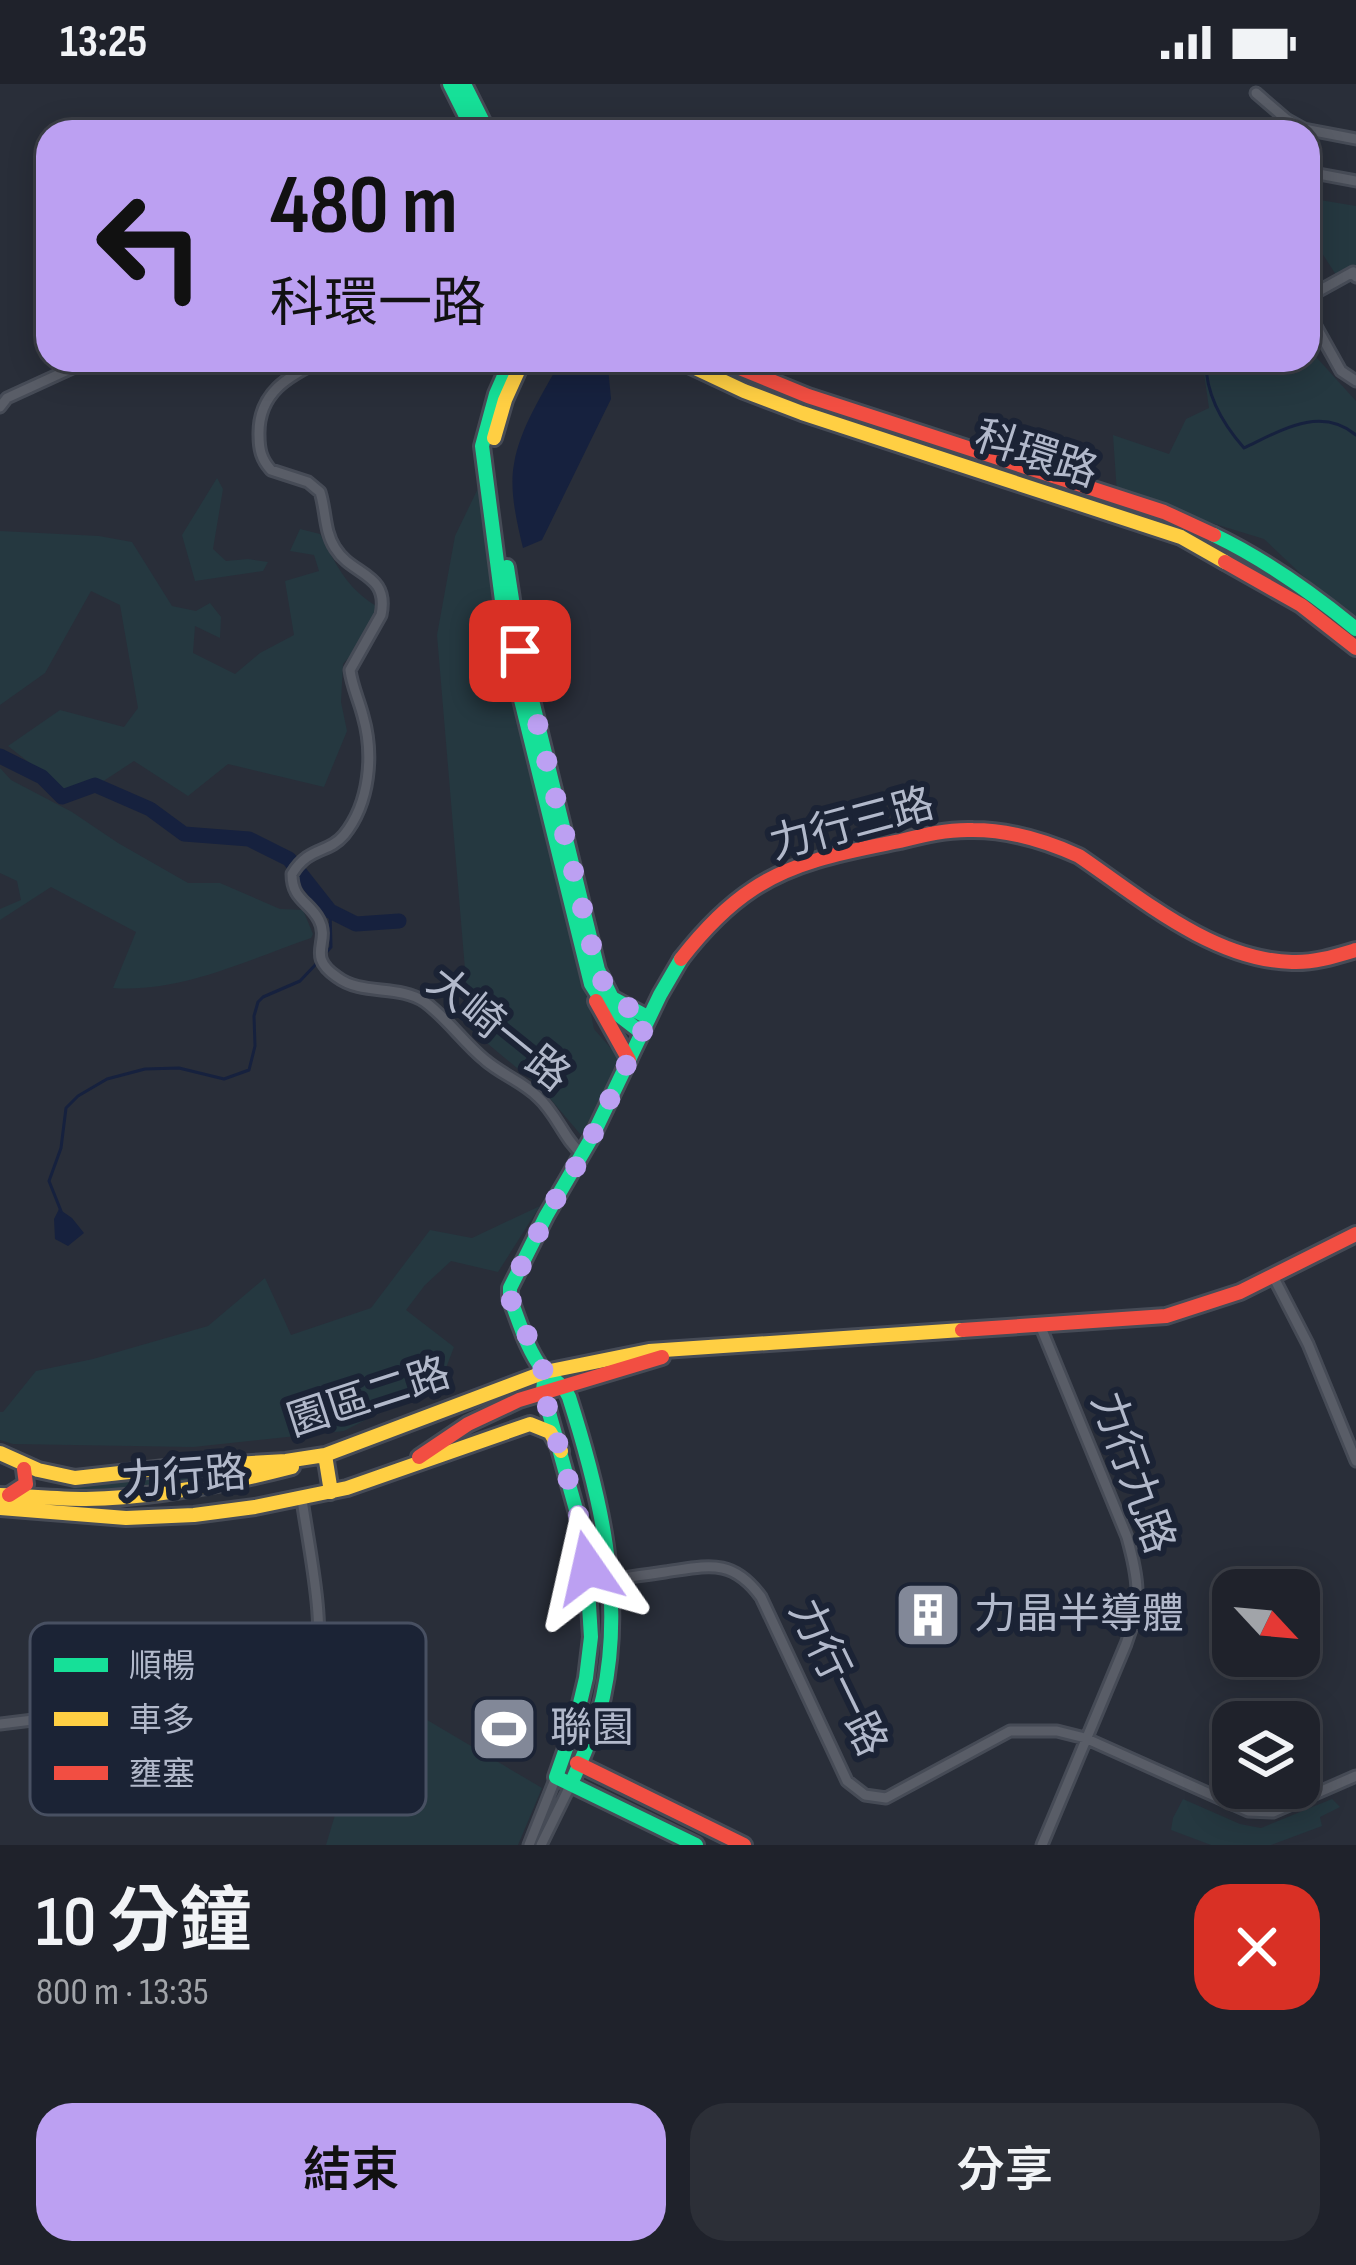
<!DOCTYPE html>
<html lang="zh-TW">
<meta charset="utf-8">
<style>
:root{--surface:#1f222b;--page:#2c2f37;--text:#f1f3f6;--muted:#a1a4a9;--line:#3c3f47;--accent:#bca0f2}
body{margin:0;font-family:"Sofia Sans Condensed","Noto Sans TC",sans-serif;background:var(--page);color:var(--text);height:100vh;display:flex;flex-direction:column;font-size:45px;white-space:nowrap}
*{box-sizing:border-box;margin:0}
p{font-size:39px;color:var(--muted)}
.icon{flex:none;width:66px;height:66px;fill:none;stroke:currentColor;stroke-width:2;stroke-linecap:round;stroke-linejoin:round}
.map{position:relative;height:1761px;overflow:hidden}
.details{display:flex;flex-direction:column;background:var(--surface);flex:1}
.details>*{flex:none}
.banner{position:absolute;left:36px;top:36px;width:1284px;height:252px;border-radius:36px;box-shadow:0 6px 30px #0003,0 0 0 3px var(--line);background:#bca0f2;color:#111;overflow:hidden}
.needle{width:78px;rotate:116deg}
.controls{position:absolute;left:1212px;top:1485px;display:grid;gap:24px}
.controls a{display:grid;place-items:center;width:108px;height:108px;border-radius:24px;background:var(--surface);box-shadow:0 6px 30px #0003,0 0 0 3px var(--line);font-size:60px}
.pin{position:absolute;display:grid;place-items:center;width:102px;height:102px;color:#fff;margin:-51px;border-radius:24px;box-shadow:0 6px 18px #0006}
.me{position:absolute;width:132px;margin:-66px;rotate:349deg;stroke-linejoin:round;filter:drop-shadow(0 0 9px #0008)}
.turn{display:flex;align-items:center;gap:42px;height:252px;padding:0 36px;font-size:54px}
.turn .icon{width:156px;height:156px;stroke-width:2.5}
.turn b{display:block;font-size:84px;line-height:102px}
.round{display:grid;place-items:center;flex:none;width:126px;height:126px;border-radius:36px;background:var(--page)}
.summary{display:flex;align-items:center;justify-content:space-between;height:204px;padding:0 36px}
h1{font-size:72px;font-weight:600;line-height:90px}
.button{display:flex;gap:24px;margin-top:auto;padding:24px 36px}
.button a{flex:1;height:138px;border-radius:36px;background:var(--accent);color:#111;font-size:48px;font-weight:600;line-height:138px;text-align:center}
.button a+a{background:var(--page);color:var(--text)}
.status{display:flex;justify-content:space-between;align-items:center;height:84px;padding:0 60px;background:var(--surface);direction:ltr}
.status svg{height:33px;fill:currentColor}
.map>svg:first-child{display:block}
</style>
<div class="status"><b>13:25</b><svg viewBox="0 0 49 12"><path d="M0 12V9h3v3zM5 12V6h3v6zM10 12V3h3v9zM15 12V0h3v12zM26 1h20v11H26zM47 4h2v5h-2z"/></svg></div>
<div class="map">
<svg width="1356" height="1761" viewBox="0 0 1356 1761">
<rect width="100%" height="100%" fill="#292e39"/>
<path fill="#253840" d="M1308,114l48,8v66l-18,6 -16,-25 -14,12z
M1308,264l48,53v225l-92,-87 -147,-45 -4,-59 56,19 17,-35 23,-11 -7,-48h106z
M485,390l13,169 82,316 14,70 27,31 -40,75 -40,-47 -71,-59 -33,-394 18,-99z
M217,394l6,11 -10,60 13,12 22,-2 20,3 -5,9 -68,10 -13,-46z
M300,445l20,5c17,32 25,52 56,72l-9,30 -24,28 -2,38 6,29 -23,56 -96,-23 -40,32 -54,-35 -58,38 -68,-53 52,-36 64,17 14,-19 -18,-103 -29,-14 -46,82 -45,32v-174l99,5 33,6 40,64 24,5 14,-8 11,14 -1,21 -25,-12 -2,27 42,21 25,-21 34,-18 -9,-54 34,-10 -5,-16 -24,-4z
M0,684l11,12 61,32 46,31 70,40h32l60,26 23,1 10,24 -2,4c-64,22 -129,55 -198,50l23,-56 -85,-45 -51,33v-11l21,-9 -4,-19 -17,-8z
M540,1122l-42,66 -47,-11 -26,24 -19,25 48,37 -13,34 -97,50 -151,16 -180,-3 -13,-4v-28h3l33,-41 57,-12 115,-33 57,-48 26,57 80,-27 59,-78 42,8z
M265,1386l-178,25 -30,-14z
M373,1604l169,100 -24,57h-192z
M1183,1715l57,25 21,4 71,-29 8,8 -20,10 2,9 -51,19h-60l-40,-15 2,-12z"/>
<path fill="#16213e" d="M561,276h38l9,7 3,32 -69,141 -19,8c-6,-25 -14,-58 -9,-84 6,-37 30,-72 47,-104z
M59,1125l13,9 12,15 -16,13 -13,-7 -1,-20z"/>
<g fill="none" stroke-linecap="round" stroke-linejoin="round">
<path stroke="#16213e" stroke-width="3" d="M1206,276c-1,34 16,63 38,88 36,-17 76,-43 112,-13
M323,872l8,-9 -1,-36
M61,1127l-12,-30 12,-33 5,-40 12,-12 29,-17 38,-10 34,-1 45,11 25,-9 6,-24 -1,-30 4,-14 5,-5 37,-16 17,-18"/>
<path stroke="#16213e" stroke-width="15" d="M0,672l42,21 20,20 33,-12 55,24 34,25 65,5 40,20 41,52 26,13 43,-3"/>
<defs>
<path id="street" d="M1256,9l30,26
M1268,48l18,-13 18,10 52,10
M1308,88l48,9
M1308,213l45,-25 3,5
M1308,228l33,59 15,10
M322,276c-34,16 -64,33 -63,75 0,14 2,24 12,35l37,12 12,10c6,18 4,39 15,56 17,28 55,25 46,67l-31,55c2,16 9,30 13,46 11,38 7,87 -19,119 -16,19 -35,11 -52,39 0,26 17,27 27,46 12,23 -14,35 18,57 25,19 61,7 88,25 22,16 39,41 60,58 16,14 38,22 53,37 19,17 26,43 45,58
M0,323l7,-9 83,-38
M1274,1194l34,66 48,117
M1040,1241l87,212c12,43 15,64 -1,107l-84,201
M588,1499c25,-4 51,-7 77,-11 42,-6 67,-15 96,25l86,184 18,14 21,3 124,-67h47l28,7 163,73 25,1 83,-36
M312,1577l48,25 9,51
M0,1640l268,-33c18,-7 35,-15 46,-32 14,-25 -8,-127 -12,-160
M529,1761l27,-68
M541,1761l30,-61"/>
<path id="fast" d="M450,0l24,48
M464,0l24,48
M511,276l-15,34 -14,52 26,201 83,337 12,19 39,30
M1214,451c52,25 97,57 142,94
M507,483l13,84 78,319 14,28 37,20
M545,1288l-2,19 42,151 6,95 -5,41 -10,42 -20,57 140,68
M571,1700c12,-28 25,-56 32,-87 22,-101 -3,-203 -34,-300 -6,-14 -16,-16 -26,-27 -16,-20 -24,-49 -33,-72v-10l36,-72 46,-79 68,-142 21,-36"/>
<path id="slow" d="M678,276l66,31 58,22 379,124 44,25
M494,354l11,-38 18,-40
M0,1369l38,17 37,8 90,-10 121,-7 39,-6 220,-83 104,-21 313,-21
M325,1371l6,37
M0,1411c28,1 57,4 86,4 68,-1 140,-15 206,-32
M0,1424l126,10 68,-3 61,-8 92,-19 183,-64 20,8 11,19"/>
<path id="jam" d="M720,276l88,36 356,116 50,23
M1225,478l76,43 55,43
M681,875c21,-27 43,-51 72,-70 43,-29 98,-38 147,-48 24,-6 48,-12 73,-11 37,0 73,11 106,26 63,43 134,104 213,106 22,1 44,-6 64,-12
M596,917l33,59
M962,1246l204,-14 74,-24 116,-58
M419,1373l49,-33 51,-24 143,-43
M9,1411l17,-11 -2,-15
M577,1679l167,82"/>
</defs>
<use href="#street" stroke="#464b56" stroke-width="15"/>
<use href="#fast" stroke="#464b56" stroke-width="20"/>
<use href="#slow" stroke="#464b56" stroke-width="20"/>
<use href="#jam" stroke="#464b56" stroke-width="20"/>
<use href="#street" stroke="#595d67" stroke-width="9"/>
<use href="#fast" stroke="#16e098" stroke-width="14"/>
<use href="#slow" stroke="#ffcf43" stroke-width="14"/>
<use href="#jam" stroke="#f24e42" stroke-width="14"/>
</g>
<g fill="none" stroke-linecap="round" stroke-linejoin="round">
<path stroke="#bca0f2" stroke-width="21" stroke-dasharray="0 37.8" d="M520,567l72,296c13,46 13,50 57,71l-66,137 -29,47 -44,86v10l34,74 -1,19 43,151 2,26"/>
</g>
<defs>
<symbol id="building-square" viewBox="-11 -11 22 22"><rect x="-9" y="-9" width="18" height="18" rx="4" fill="#828898" stroke="#1b2335"/><path d="M-4-6H4V6H1V3H-1V6H-4ZM-2.5-4.3h1.7v1.8h-1.7ZM.8-4.3h1.7v1.8H.8ZM-2.5-1h1.7V.8h-1.7ZM.8-1h1.7V.8H.8Z" fill="#fff"/></symbol>
<symbol id="stadium-square" viewBox="-11 -11 22 22"><rect x="-9" y="-9" width="18" height="18" rx="4" fill="#828898" stroke="#1b2335"/><path d="M0-5a6.5 5 0 1 0 0 10a6.5 5 0 1 0 0-10ZM-3.5-1.8h7v3.6h-7Z" fill="#fff"/></symbol>
</defs>
<g fill-rule="evenodd">
<use href="#building-square" x="890" y="1493" width="76" height="76"/>
<use href="#stadium-square" x="466" y="1607" width="76" height="76"/>
</g>
<g text-anchor="middle" dominant-baseline="central" stroke-width="12" stroke-linejoin="round" paint-order="stroke">
<g font-size="42" fill="#b2b9cb" stroke="#1b2335">
<text transform="translate(1036 371) rotate(18)">科環路</text>
<text transform="translate(852 741) rotate(-15)">力行三路</text>
<text transform="translate(498 946) rotate(39)">大崎一路</text>
<text transform="translate(369 1314) rotate(-18)">園區二路</text>
<text transform="translate(1132 1389) rotate(70)">力行九路</text>
<text transform="translate(184 1394) rotate(-4)">力行路</text>
<text transform="translate(837 1594) rotate(64)">力行一路</text>
</g>
<g font-size="42" fill="#b2b9cb" stroke="#1b2335" text-anchor="start">
<text x="974" y="1531">力晶半導體</text>
<text x="550" y="1645">聯園</text>
</g>
</g>
<rect x="30" y="1539" width="396" height="192" rx="18" fill="#1b2335" stroke="#485062" stroke-width="3"/>
<rect x="54" y="1574" width="54" height="14" fill="#16e098"/>
<rect x="54" y="1628" width="54" height="14" fill="#ffcf43"/>
<rect x="54" y="1682" width="54" height="14" fill="#f24e42"/>
<g font-size="33" fill="#b2b9cb">
<text x="129" y="1593">順暢</text>
<text x="129" y="1647">車多</text>
<text x="129" y="1701">壅塞</text>
</g>
</svg>
<div class="controls">
<a><svg class="needle" viewBox="-14 -14 28 28"><path d="M0-13l5 13h-10z" fill="#e53935"/><path d="M0 13l5-13h-10z" fill="#a1a4a9"/></svg></a>
<a><svg class="icon" aria-label="layers" viewBox="0 0 24 24"><path d="M12 4l9 5-9 5-9-5zM3 14l9 5 9-5"/></svg></a>
</div>
<div class="pin" style="left:520px;top:567px;background:#d93025"><svg class="icon" aria-label="arrive" viewBox="0 0 24 24"><path d="M6 21V4h12l-3 4 3 4H6"/></svg></div>
<svg class="me" style="left:588px;top:1484px" viewBox="-20 -20 40 40"><path d="M0-17L14 15 0 8-14 15z" fill="#bca0f2" stroke="#fff" stroke-width="4"/></svg>
<div class="banner">
<div class="turn"><svg class="icon" aria-label="left" viewBox="0 0 24 24"><path d="M17 20v-9H6M10 6l-5 5 5 5"/></svg><div><b>480 m</b>科環一路</div></div>
</div>
</div>
<section class="details">
<div class="summary"><div><h1>10 分鐘</h1><p>800 m · 13:35</p></div><a class="round" style="background:#d93025;color:#fff"><svg class="icon" aria-label="close" viewBox="0 0 24 24"><path d="M6 6l12 12M18 6L6 18"/></svg></a></div>
<div class="button"><a>結束</a><a>分享</a></div>
</section>
